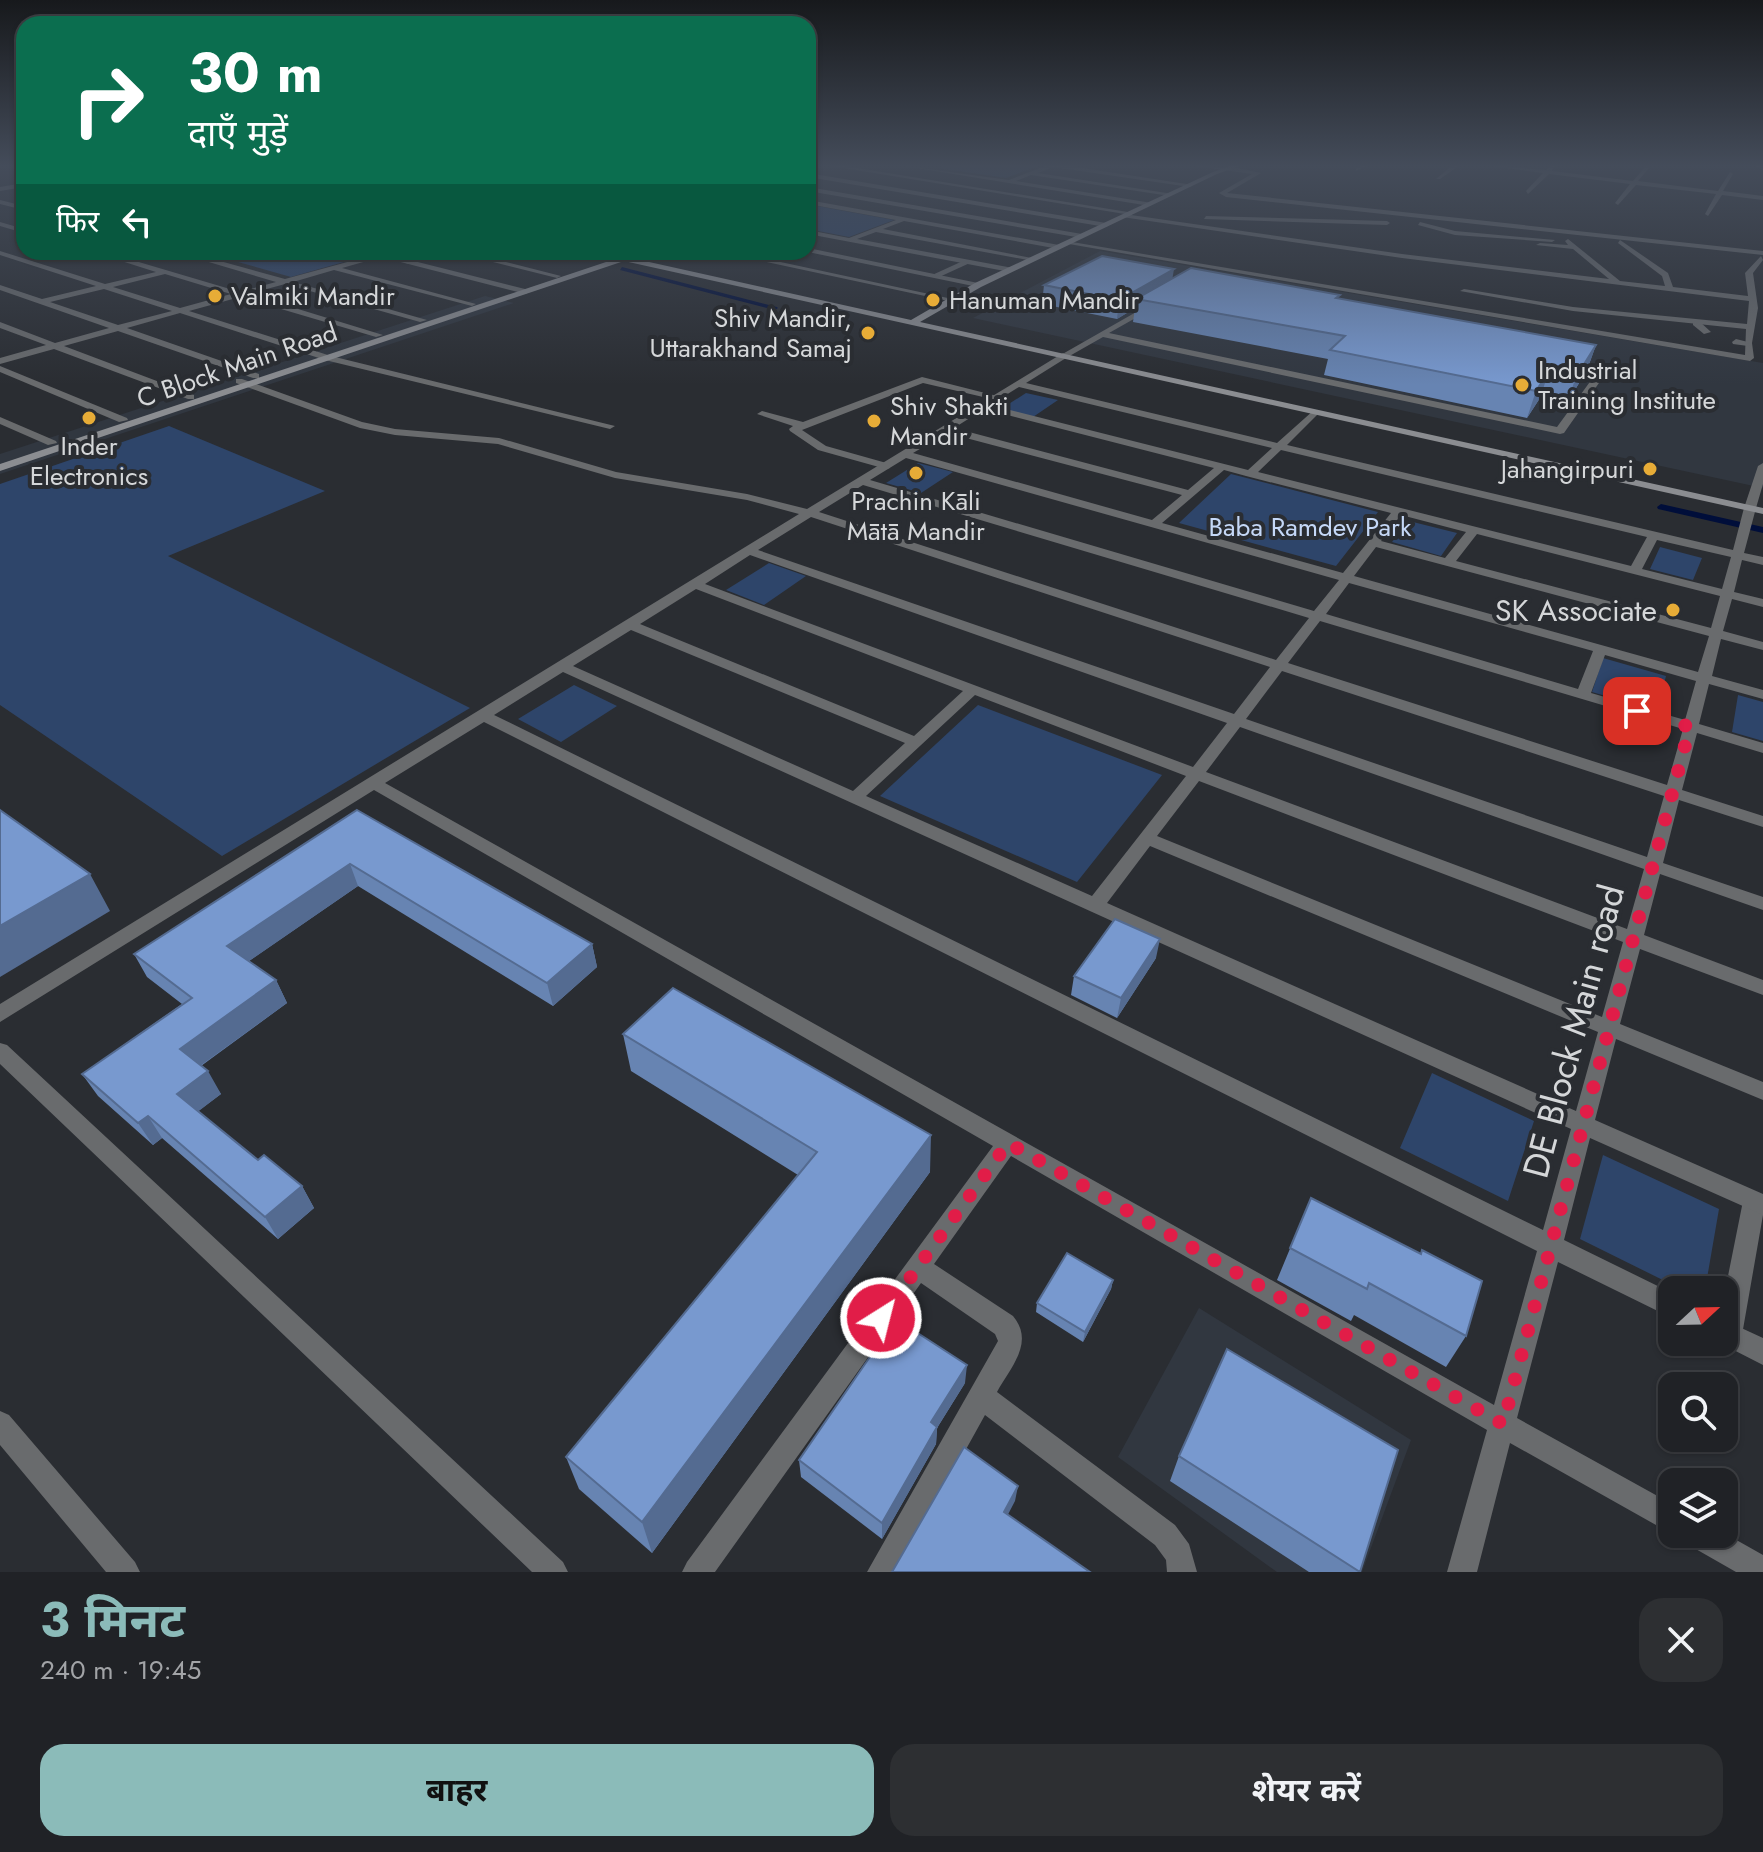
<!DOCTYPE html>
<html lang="hi">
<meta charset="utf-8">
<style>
:root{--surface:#202226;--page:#2d2f32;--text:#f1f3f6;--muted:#a2a4a7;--line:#3d3f43;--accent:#8bbbb9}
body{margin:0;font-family:Jost,"Noto Sans Devanagari",sans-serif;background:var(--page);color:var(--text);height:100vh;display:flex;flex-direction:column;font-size:30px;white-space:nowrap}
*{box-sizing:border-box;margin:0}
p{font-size:26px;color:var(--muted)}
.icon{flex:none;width:44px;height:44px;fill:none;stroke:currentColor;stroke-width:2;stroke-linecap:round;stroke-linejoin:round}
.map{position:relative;height:1572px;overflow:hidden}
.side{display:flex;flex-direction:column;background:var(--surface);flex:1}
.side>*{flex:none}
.guide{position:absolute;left:16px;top:16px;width:800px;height:244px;border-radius:24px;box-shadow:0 2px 6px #0004,0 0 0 2px var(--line);background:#0b6e4f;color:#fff;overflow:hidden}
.needle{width:52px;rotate:68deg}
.tools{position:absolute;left:1658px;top:1276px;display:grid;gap:16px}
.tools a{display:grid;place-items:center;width:80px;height:80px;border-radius:16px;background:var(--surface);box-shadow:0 2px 6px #0004,0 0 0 2px var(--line);font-size:40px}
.pin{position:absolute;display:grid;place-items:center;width:68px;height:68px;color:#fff;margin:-34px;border-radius:16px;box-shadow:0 4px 12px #0006}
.me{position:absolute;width:88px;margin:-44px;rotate:36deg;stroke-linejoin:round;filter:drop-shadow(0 0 6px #0008)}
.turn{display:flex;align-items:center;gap:28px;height:168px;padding:0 40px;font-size:36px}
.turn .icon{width:104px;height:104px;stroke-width:2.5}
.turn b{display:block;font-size:56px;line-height:68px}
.then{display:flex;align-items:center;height:76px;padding:0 40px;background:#0003;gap:16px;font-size:30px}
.round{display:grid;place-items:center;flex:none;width:84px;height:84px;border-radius:24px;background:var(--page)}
.headline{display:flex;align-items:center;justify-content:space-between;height:136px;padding:0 40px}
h1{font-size:48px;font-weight:700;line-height:60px;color:var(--accent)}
.cta{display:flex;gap:16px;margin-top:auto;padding:16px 40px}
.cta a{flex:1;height:92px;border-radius:24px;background:var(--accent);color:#111;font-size:32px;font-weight:700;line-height:92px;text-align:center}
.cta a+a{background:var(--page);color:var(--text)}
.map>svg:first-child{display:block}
</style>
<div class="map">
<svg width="1763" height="1572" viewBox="0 0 1763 1572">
<rect width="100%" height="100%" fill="#2a2d32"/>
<path fill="#313740" d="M1100,251l663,112v125l-790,-170z
M485,296l29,7 -514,171v-20z
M1199,1308l212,132 -49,132h-85l-159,-115z"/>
<path fill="#2e456a" d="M947,165h93l-34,13 -68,-10z
M817,206l77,14 -45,17 -41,-8v-20z
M262,252h89l14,4 -74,21 -60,-17z
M1026,393l32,7 -25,17 -32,-8z
M169,426l156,65 -157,65 302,152 -248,148 -222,-151v-221z
M918,463l35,9 -32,21 -35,-10z
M1231,474l147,38 -42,54 -157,-43z
M1409,521l48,12 -16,23 -49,-14z
M1660,547l42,11 -9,22 -43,-11z
M769,563l37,13 -42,29 -38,-15z
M1603,658l63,18 -9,35 -65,-19z
M574,685l43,21 -56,36 -43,-23z
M1738,695l25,7v39l-31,-9z
M978,705l184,70 -85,107 -197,-86z
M1432,1073l102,48 -26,80 -108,-53z
M1603,1155l116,54 -14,81h-22l-103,-51z"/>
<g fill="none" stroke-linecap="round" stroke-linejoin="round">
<path fill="#000e3a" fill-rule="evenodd" d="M622,267l155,40 1,1 -3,2 -155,-40z
M1661,504l102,23v6l-105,-24 -1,-2z"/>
<path fill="#696b6d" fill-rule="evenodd" d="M434,252h12l-38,12 -4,-2z
M965,260l7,2 -35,16 -7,-2z
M1152,303l3,4 -46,26 448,94 43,-59 8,2 -44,63 -4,1 -457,-97 -37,21 -7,-2z
M1693,321h6l12,11 -7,2 -11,-9z
M1736,339l16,4 -4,3 -15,-2 -1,-2z
M922,377l79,20 -5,3 -73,-17 -121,47 24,16 64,18v4l-4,1 -68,-19 -28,-19 -1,-2 4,-3 -36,-12 5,-3 41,11z
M1763,463v21l-7,24 -10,2 -2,-2 14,-42z
M1754,1191l9,5v19l-21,120 -4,9 -9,3 -10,-5h5v-46l19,-95 3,-7z"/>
<path fill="#696b6d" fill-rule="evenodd" d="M16,165h8v3l-7,-2z
M825,165h14l295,48 -3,2z
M898,165l111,15 39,-15h15l130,20 -3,2 -137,-20 -15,6 135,21 -3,2 -139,-21 -15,6 136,22 -2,3z
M1189,165l36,3 3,-2 33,7 -34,20 536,58v4l-537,-58 -7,-4 33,-19z
M1362,165h7l-13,6v-2z
M1453,165h7l-20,14h-4z
M1485,165l61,5 5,-5h4l-3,6 81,10 13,-15 3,2 -11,13 80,10 12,-19 3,2 -10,17 40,5v4l-41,-5 -14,21 -3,-2 11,-20 -80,-9 -18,20 -3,-2 15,-19 -81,-10 -21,20 -2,-3 17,-18z
M1754,165l9,1v4l-8,-4z
M808,173l298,50 3,2 -3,2 -298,-50z
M24,183v4l-24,4v-4z
M808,187l274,47 3,2 -3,2 -274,-47z
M0,200l24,6v4l-24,-6z
M808,200l251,45 4,2 -4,2 -155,-28 -21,8 154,30 -4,2 -157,-29 -19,7 156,29 -3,4 -202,-38v-4l41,8 47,-18 -88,-16z
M1124,214l278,40 207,25 -36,-30 -37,-4 4,-2 28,2 -3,-4 3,-2 52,42 45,5 -3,-10 -44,-33 2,-3 48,33 5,14 75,9 -3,-23 16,-17 2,4 -10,13 5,35 -6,35 2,15 -4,3 -687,-118 3,-2 679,114 1,-26 -173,-18 -113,-20 4,-2 109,18 174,17 2,-23 -347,-43 -280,-41z
M1206,216l181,5 3,2 -3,2 -183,-6z
M0,222l24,7v4l-24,-7z
M1420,222l35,9 100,9 -3,2 -97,-7 -37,-10z
M808,248l170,35 4,2 -4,2 -170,-35z
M0,251l105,33 51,-12 -63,-20h12l135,40 36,-10 -101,-30c13,0 23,5 35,6 12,1 27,-6 41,-6l-31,9 65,18 88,-24 -7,-3h12l151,38 -3,4 -145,-37 -39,11 134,36 -4,2 -138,-36 -41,12 134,38 -7,2 -135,-38 -36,10 134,41 -7,2 -136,-40 -51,14 142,45 284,70 -5,3 -285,-69 -145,-47 -53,15 132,46v4h-6l-135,-47 -54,15 130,49v4h-6l-134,-50 -54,15v-6l46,-13 -46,-17v-6l55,21 54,-15 -109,-38v-5l42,14 54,-13 -96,-31zM165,274l66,20 -51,14 -67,-21zM104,289l68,22 -54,14 -68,-23z
M453,252h13l95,24 -4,2z
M643,252h16l-38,8 -4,-2z
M720,252h14l223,48 -4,2z
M1063,353l3,1v4l-40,25 251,60 37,-33 3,1v4l-30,30 446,105 11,-42 6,-3 6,3 -12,45 19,4v8l-21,-5 -8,32 29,7v8l-31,-8 -9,32 40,11v8l-42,-11 -9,37 51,14v9l-54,-15 -10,40 64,19v10l-66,-20 -15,57 81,26v11l-84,-27 -16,63 100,34v13l-103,-36 -16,61 119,45v15l-123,-46 -20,75 143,58v18l-147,-61 -21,81 168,74v21l-173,-77 -26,102 108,53v25l-114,-56 -41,156 155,86v30l-162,-91 -33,129h-30l40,-142 -476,-274 -77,108 79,52c22,26 -2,51 -16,76l178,133 14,19 8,28h-30l-1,-12 -11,-15 -170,-130 -87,157h-31l131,-231 -3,-7 -74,-51 -206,289h-33l5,-10 306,-416 -619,-356 -374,232v-18l799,-490 -52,-14 -132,-22 -117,-34 -103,-9 -35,-7 -124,-45v-4h6l120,43 33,7 104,9 117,34 131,22 60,15zM1019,387l253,61 -24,22 -258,-65zM984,409l230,59 -26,22 -234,-62zM947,433l235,62 -30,25 -239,-67zM1281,450l366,87 -16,29 -373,-94zM906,458l433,122 -25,31 -444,-131zM1224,470l22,6 145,37 -48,60 -181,-50zM863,485l446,133 -33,42 -457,-148zM1401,515l65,17 -21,26 -64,-17zM811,517l459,150 -36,47 -476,-164zM1477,534l243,62 -9,32 -255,-67zM1657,540l74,17 -9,32 -80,-20zM1376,547l333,89 -11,36 -344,-96zM750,555l477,168 -34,44 -488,-183zM1349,583l244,68 -15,38 -252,-75zM696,589l267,102 -49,45 -274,-112zM1320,621l363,108 -16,56 -379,-122zM631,630l274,113 -52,48 -280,-125zM1605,655l91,26 -11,39 -94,-27zM1282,671l382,125 -17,61 -401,-138zM563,672l1008,457 -28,101 -1049,-515zM975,695l211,81 -94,120 -226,-100zM484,722l1053,529 -43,154 -1109,-622zM1240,727l404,142 -17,60 -421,-157zM1199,781l424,161 -21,75 -445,-181zM1150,846l448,186 -22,79 -469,-208z
M0,366l127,52 1,2 -9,2 -119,-50z
M0,417l56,24 1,2 -9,2 -48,-21z
M0,1043l7,2 556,517 5,10h-36l-532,-508z
M1724,1320l39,18v27l-45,-23h6z
M0,1411l9,4 126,147 5,10h-34l-106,-127z
M1724,1533l39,22v17h-27l-49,-28 -4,-10z"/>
<path fill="#8b8d91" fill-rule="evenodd" d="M1233,165h9l-25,9 -236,113 -61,35 843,186v6l-1139,-253 -624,210v-7l615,-205 -25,-7h14l307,68 64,-37 238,-111z"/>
</g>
<path fill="#6784b2" d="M1172,278l167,21 257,46 -9,25 -20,33 -27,-5 -13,20 -203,-43 4,-16 -195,-37 2,-14 -18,11 -75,-15 2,-19z
M357,810l235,134 5,23 -44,39 -195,-120 -109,75 27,19 11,23 -86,63 20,28 -23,17 60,49 44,26 12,22 -36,31 -116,-101 -9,7 -55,-49 -16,-22 100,-70 -35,-27 -13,-23z
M1156,958l-39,60 -46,-23 3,-19z
M623,1034l307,138 -278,381 -73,-64 -13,-32 232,-282 -167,-104z
M1311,1198l155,138 -20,31 -92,-52 -3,6 -74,-41z
M1113,1280l-2,9 -28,53 -47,-30 1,-9z
M965,1383l-28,45 -1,16 -54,95 -81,-62 -2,-17z
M1179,1456l181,116h-51l-139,-91z"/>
<path fill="#546b91" d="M1174,269l-3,18 -35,12 -1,9 -18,11 2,-19z
M1596,345l-9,25 -20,33 9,-26z
M1549,371l-9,27 -13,20 9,-27z
M350,864l8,22 -119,82 -12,-22z
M90,874l20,37 -110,66v-51z
M1160,939l-4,19 -39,60 4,-20z
M592,944l5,23 -44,39 -6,-23z
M276,980l11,23 -94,68 -13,-22z
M208,1071l13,23 -30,23 -14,-23z
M148,1116l14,22 -9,7 -15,-22z
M931,1135l-1,37 -278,381 -10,-31z
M302,1186l12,22 -36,31 -13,-22z
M1113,1280l-2,9 -28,53 2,-10z
M967,1365l-2,18 -28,45 -1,16 -54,95v-16l49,-101z
M1018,1486l-3,15 -13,25 2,-14z"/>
<path fill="#7899cf" stroke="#546b91" stroke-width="2" d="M1102,256l72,13 -55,31 -75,-15z
M1191,268l149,27 -4,3 260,47 -20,32 -27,-6 -13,20 -206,-41 15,-14 -209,-37z
M0,810l90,64 -90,52z
M357,810l235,134 -45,39 -197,-119 -123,82 49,34 -96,69 28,22 -31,23 81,66 6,-5 38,31 -37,31 -117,-101 -10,7 -56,-49 110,-76 -58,-44z
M1115,919l45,20 -39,59 -47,-22z
M673,988l258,147 -289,387 -76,-65 251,-305 -194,-118z
M1311,1198l110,56 1,-4 60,31 -16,55 -97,-53 -2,6 -77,-41z
M1067,1253l46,27 -28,52 -48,-29z
M896,1319l71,46 -36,57 6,5 -55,96 -83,-63z
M1227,1349l171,101 -38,122 -181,-116z
M964,1447l54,39 -14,26 86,60h-198z"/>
<linearGradient id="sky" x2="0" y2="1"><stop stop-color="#17191c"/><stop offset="0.43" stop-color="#444c5a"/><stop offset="1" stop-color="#444c5a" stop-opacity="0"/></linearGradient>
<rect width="1763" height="385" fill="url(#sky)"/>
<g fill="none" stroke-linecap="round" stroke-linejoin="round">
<path stroke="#e11d48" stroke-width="14" stroke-dasharray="0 25.2" d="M881,1318l127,-175 495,281 187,-697 -53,-16"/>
</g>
<g fill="#e7ac37" stroke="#2a2d32" stroke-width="3">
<circle cx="215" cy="296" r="8"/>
<circle cx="933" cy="300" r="8"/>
<circle cx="868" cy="333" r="8"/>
<circle cx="1522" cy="385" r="8"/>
<circle cx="89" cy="418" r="8"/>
<circle cx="874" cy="421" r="8"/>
<circle cx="1650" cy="469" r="8"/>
<circle cx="916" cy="473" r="8"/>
<circle cx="1673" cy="610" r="8"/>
</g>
<g text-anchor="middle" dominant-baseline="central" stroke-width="8" stroke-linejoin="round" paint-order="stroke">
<g font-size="26" fill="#d5d7d9" stroke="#2a2d32" text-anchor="start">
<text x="231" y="296">Valmiki Mandir</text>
<text x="949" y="300">Hanuman Mandir</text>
<text x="852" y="318" text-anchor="end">Shiv Mandir,<tspan x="852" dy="30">Uttarakhand Samaj</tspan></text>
<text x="1538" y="370">Industrial<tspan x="1538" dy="30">Training Institute</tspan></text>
<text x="890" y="406">Shiv Shakti<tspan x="890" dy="30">Mandir</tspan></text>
<text x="89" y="446" text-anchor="middle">Inder<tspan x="89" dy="30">Electronics</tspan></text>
<text x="1634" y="469" text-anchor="end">Jahangirpuri</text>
<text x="916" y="501" text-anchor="middle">Prachin Kāli<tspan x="916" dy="30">Mātā Mandir</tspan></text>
</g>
<g font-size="26" fill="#d5d7d9" stroke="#2a2d32">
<text transform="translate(237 365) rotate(-19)">C Block Main Road</text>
</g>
<g font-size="26" fill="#c5d8f7" stroke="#2a2d32">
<text x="1310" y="527">Baba Ramdev Park</text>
</g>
<g font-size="30" fill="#d5d7d9" stroke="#2a2d32" text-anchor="end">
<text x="1657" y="610">SK Associate</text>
</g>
<g font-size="36" fill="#d5d7d9" stroke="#2a2d32">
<text transform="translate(1573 1031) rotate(-75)">DE Block Main road</text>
</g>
</g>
</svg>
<div class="tools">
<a><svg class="needle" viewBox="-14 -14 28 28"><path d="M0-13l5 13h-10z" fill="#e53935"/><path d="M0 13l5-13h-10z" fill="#a2a4a7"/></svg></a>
<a><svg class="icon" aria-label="search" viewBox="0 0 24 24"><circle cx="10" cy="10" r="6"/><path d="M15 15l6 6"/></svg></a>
<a><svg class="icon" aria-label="layers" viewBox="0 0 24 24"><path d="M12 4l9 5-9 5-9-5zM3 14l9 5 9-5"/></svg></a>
</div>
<div class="pin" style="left:1637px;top:711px;background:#d93025"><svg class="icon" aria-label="arrive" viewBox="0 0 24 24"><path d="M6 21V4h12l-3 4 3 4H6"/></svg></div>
<svg class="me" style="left:881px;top:1318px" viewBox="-20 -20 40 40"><circle r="17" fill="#e11d48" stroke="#fff" stroke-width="3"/><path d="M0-11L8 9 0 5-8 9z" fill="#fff"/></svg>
<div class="guide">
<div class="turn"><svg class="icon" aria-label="right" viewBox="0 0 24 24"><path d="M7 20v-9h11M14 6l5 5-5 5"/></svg><div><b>30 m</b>दाएँ मुड़ें</div></div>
<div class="then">फिर<svg class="icon" aria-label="left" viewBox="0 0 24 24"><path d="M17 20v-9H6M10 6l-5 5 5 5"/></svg></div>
</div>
</div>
<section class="side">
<div class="headline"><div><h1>3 मिनट</h1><p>240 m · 19:45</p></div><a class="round"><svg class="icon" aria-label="close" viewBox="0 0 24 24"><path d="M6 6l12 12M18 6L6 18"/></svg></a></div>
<div class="cta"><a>बाहर</a><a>शेयर करें</a></div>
</section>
